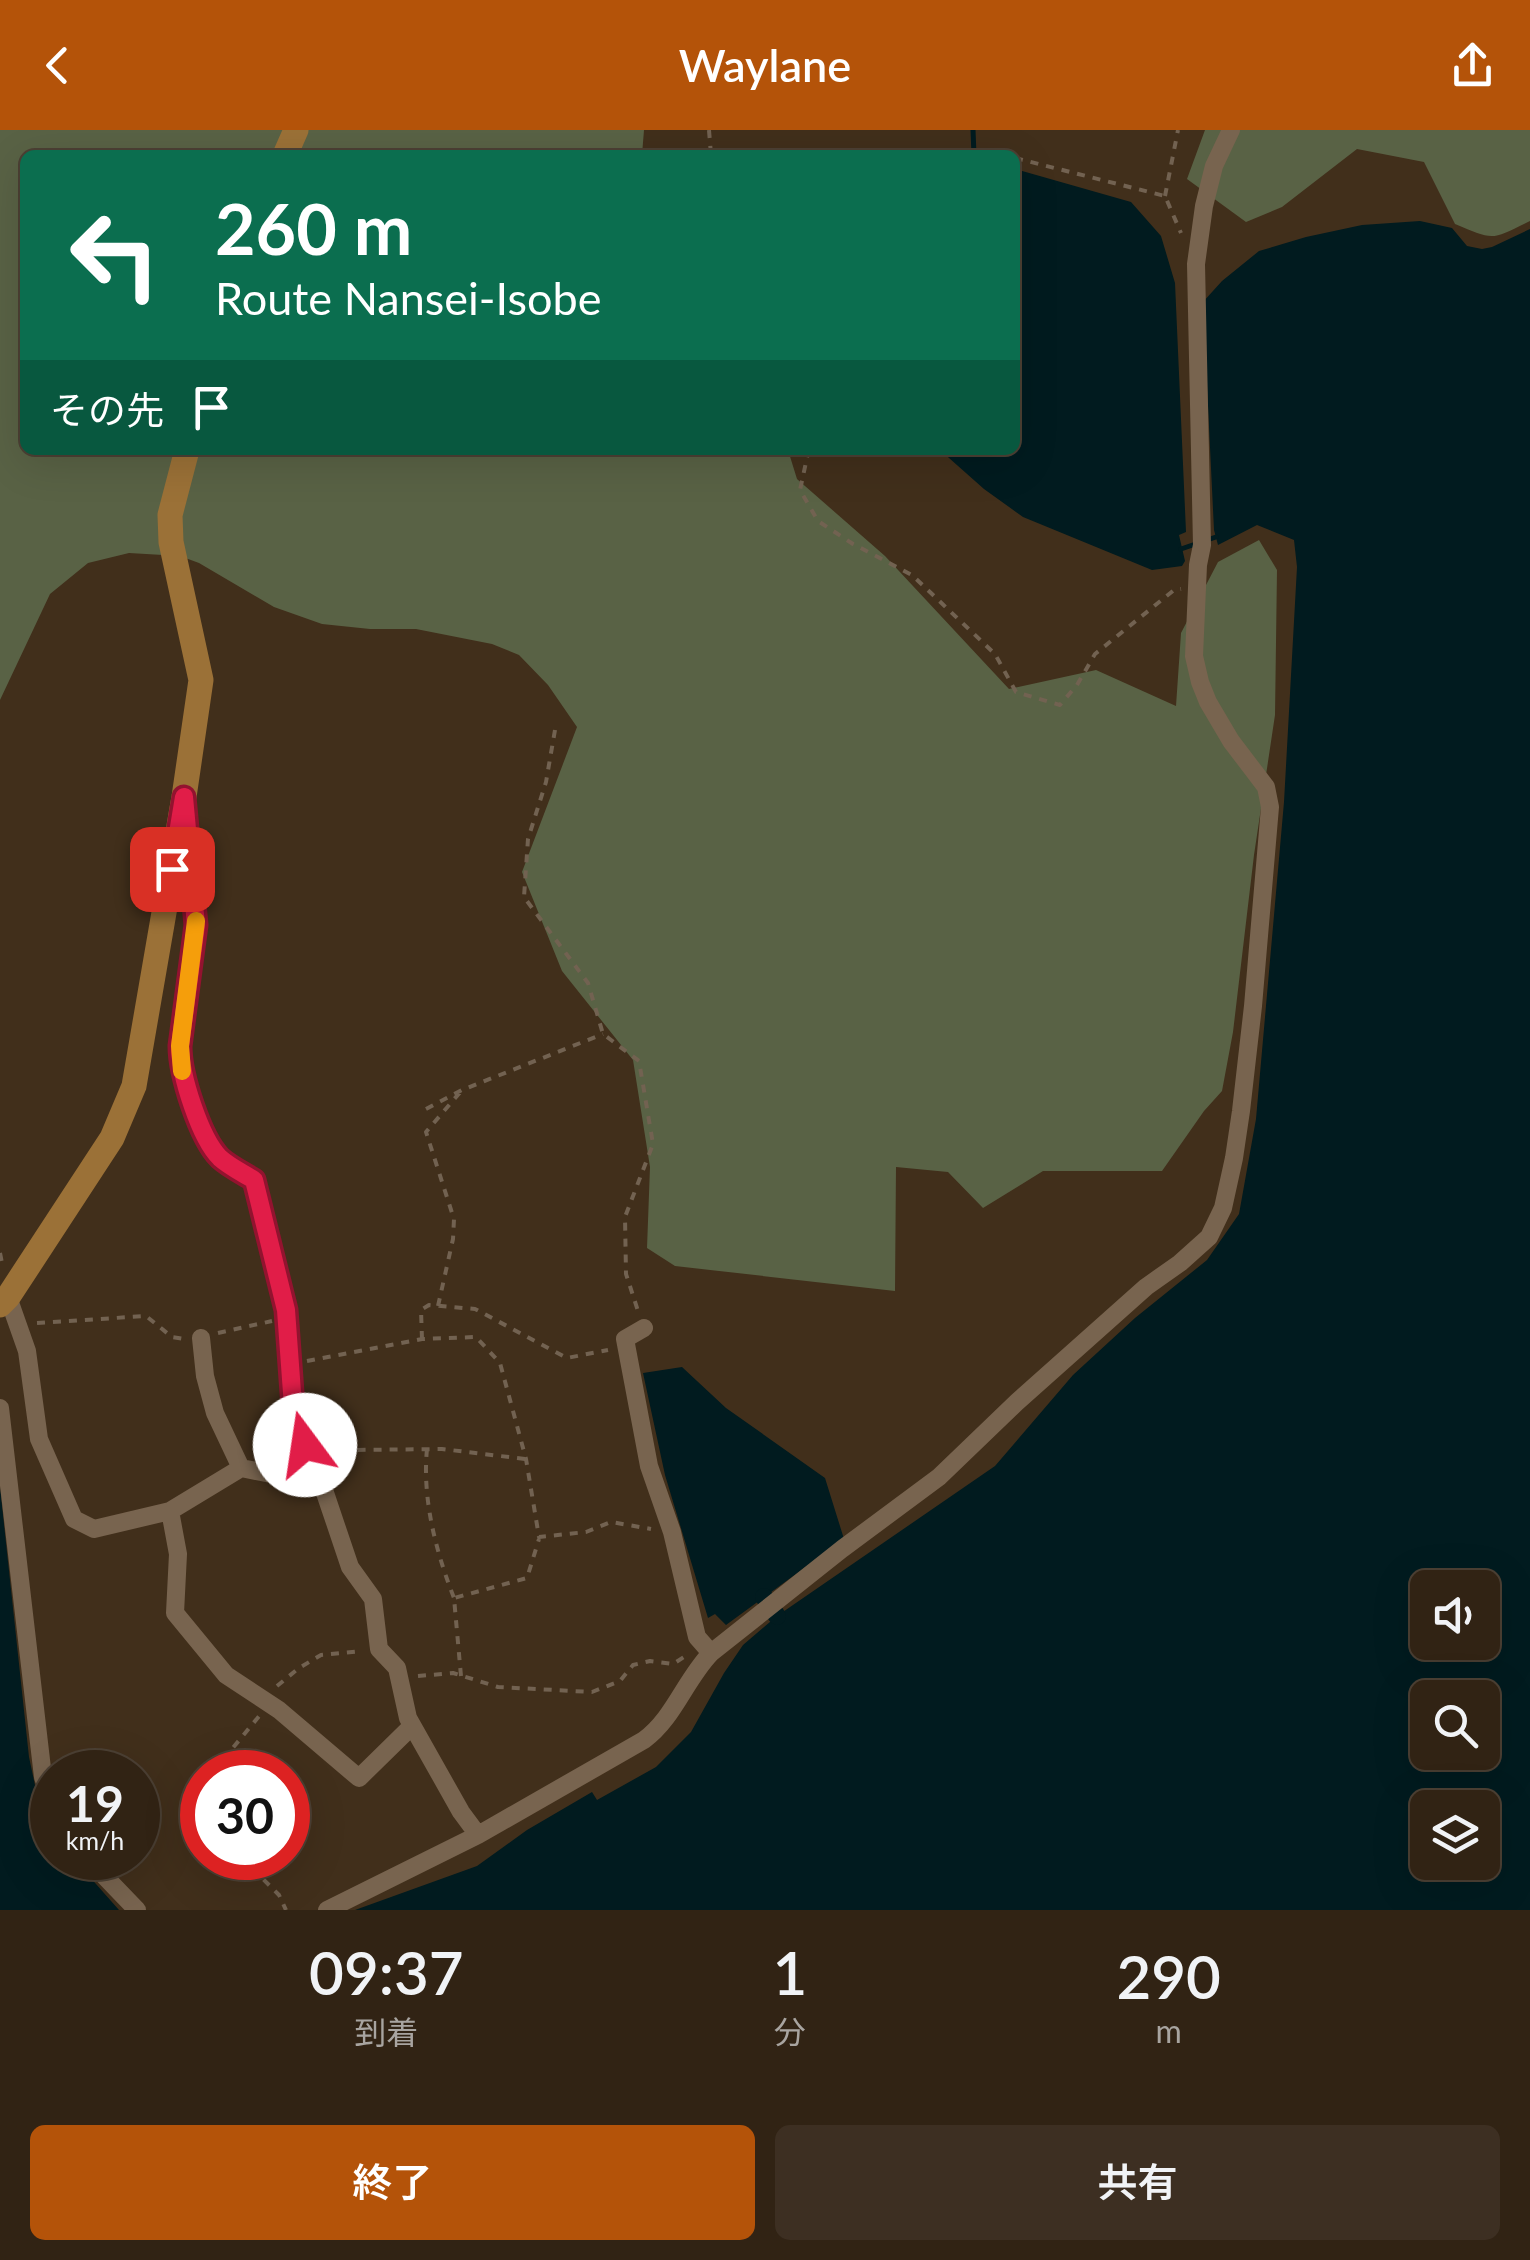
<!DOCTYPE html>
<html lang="ja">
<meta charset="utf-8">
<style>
:root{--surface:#312314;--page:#3d2f22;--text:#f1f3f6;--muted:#a8a4a0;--line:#4c4034;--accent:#b45309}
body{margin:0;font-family:Lato,"Noto Sans JP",sans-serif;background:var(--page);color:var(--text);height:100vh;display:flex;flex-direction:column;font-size:38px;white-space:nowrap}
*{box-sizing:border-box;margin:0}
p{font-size:32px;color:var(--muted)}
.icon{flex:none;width:55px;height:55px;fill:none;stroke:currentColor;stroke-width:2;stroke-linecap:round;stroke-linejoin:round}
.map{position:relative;height:1780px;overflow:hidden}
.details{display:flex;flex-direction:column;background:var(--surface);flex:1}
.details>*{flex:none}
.top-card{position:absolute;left:20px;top:20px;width:1000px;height:305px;border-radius:15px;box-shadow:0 10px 40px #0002,0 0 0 2px var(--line);background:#0b6e4f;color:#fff;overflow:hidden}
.fabs{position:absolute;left:1410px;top:1440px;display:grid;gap:20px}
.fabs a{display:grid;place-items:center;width:90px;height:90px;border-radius:15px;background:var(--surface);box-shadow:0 10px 40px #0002,0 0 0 2px var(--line);font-size:50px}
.speed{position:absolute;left:30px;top:1620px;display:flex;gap:20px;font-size:50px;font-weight:700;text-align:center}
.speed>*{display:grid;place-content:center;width:130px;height:130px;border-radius:50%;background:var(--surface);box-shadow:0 10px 40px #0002,0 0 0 2px var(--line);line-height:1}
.speed small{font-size:25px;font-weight:400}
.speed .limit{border:15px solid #d22;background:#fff;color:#111}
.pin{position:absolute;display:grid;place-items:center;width:85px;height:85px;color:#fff;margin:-42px;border-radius:20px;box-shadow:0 5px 15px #0006}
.me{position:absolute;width:110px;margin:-55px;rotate:346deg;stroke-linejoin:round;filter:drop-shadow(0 0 8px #0008)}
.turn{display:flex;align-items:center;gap:35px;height:210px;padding:0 30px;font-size:45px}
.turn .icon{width:130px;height:130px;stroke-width:2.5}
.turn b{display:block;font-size:70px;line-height:85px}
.then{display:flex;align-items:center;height:95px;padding:0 30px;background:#0003;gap:20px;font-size:38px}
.eta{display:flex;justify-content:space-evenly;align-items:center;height:170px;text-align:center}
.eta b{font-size:60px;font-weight:600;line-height:70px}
.action{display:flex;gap:20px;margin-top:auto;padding:20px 30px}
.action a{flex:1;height:115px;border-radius:15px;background:var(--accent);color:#fff;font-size:40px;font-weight:600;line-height:115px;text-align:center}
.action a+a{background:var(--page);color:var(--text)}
header{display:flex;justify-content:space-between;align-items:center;height:130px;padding:0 30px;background:var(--accent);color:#fff;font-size:45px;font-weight:600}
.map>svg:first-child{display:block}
</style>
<header><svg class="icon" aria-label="back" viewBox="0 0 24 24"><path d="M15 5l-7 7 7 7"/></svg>Waylane<svg class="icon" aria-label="share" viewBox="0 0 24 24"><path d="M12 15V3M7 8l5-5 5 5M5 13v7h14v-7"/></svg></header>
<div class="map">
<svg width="1530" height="1780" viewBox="0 0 1530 1780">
<rect width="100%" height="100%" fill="#412f1b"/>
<path fill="#596245" d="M0,0h644l-2,25h-617v295h763l9,29 88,77 124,133 87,-19 80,36 5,-73 37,-71 41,-22 18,30 -2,145 -21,140 -21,177 -11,59 -18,20 -42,60h-119l-60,37 -35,-36 -52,-5 -1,124 -220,-25 -28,-18 3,-81 -17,-107 -71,-89 -40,-99 55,-145 -29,-42 -29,-30 -27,-11 -76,-15h-46l-48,-5 -48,-17 -75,-44 -19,-7 -51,-3 -41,10 -38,31 -50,106z
M1205,0h325v91c-39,19 -35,20 -75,3l-31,-62 -67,-13 -75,58 -36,15 -59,-43z"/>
<path fill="#011b1f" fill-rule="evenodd" d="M1015,39l116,33 30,34 14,47 11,249 -7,3 6,26 -3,5 -30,4 -129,-53 -39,-28 -44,-39h75z
M1420,91l32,7 15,18 15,3 10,-2 38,-18v1681h-1175l122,-44 50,-36 65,-38 5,8 59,-33 35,-35 33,-59 19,-28 34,-29 218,-150 78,-91 62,-57 72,-58 32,-46 17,-95 28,-317 13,-235 -3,-27 -37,-15 -39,20 -4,-15 -11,-228 19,-21 37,-30 47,-14 56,-12zM1428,1458h54v54h-54zM1428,1568h54v54h-54zM1428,1678h54v54h-54z
M682,1237l44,41 99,70 19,61 -118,86 -11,-11 -7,4 -43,-143 -22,-102z
M0,1357l29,270 10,47 13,26v28h21l46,52h-119z"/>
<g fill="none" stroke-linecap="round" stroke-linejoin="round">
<path stroke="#011b1f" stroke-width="5" d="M973,0l1,25
M1181,419l35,-12"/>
<path stroke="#011b1f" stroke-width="18" d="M764,1467l13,19"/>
<path stroke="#726251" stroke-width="4" stroke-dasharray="8 8" stroke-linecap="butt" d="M709,0l2,25
M929,25l57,-5 18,5
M1015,28l150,38 16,37
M1165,66l13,-66
M806,320l2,3 -8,37 18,31 35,23 59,31 83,79 21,38 44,13 17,-20 18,-31 79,-64 7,-1
M555,600l-9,52 -18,57 -4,58 64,86 15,51 36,27 14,83 -28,73 1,57 13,40
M426,979l36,-19 141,-56
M0,1123l3,15
M438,1176l15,-67 1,-20 -28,-87 36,-42
M37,1193l109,-7 26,21 13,2
M218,1203l54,-12
M422,1209l-1,-29 8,-5 46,4 92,49 41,-8
M307,1231l115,-22 54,-2 24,26 26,96 13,78 47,-5 25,-10 40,7
M427,1319c-5,50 9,103 27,149
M329,1333l23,-13 90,-1 83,10
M418,1546l35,-3 45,14 94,5 28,-11 13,-16 17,-4 23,3 11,-7
M461,1546l-7,-78 73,-20 12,-39
M277,1556l22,-18 22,-13 41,-4
M213,1642l47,-57
M288,1721l1,-2
M280,1728l-20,18 19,19 7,15"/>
<path stroke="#78644f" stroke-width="18" d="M186,692l10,103 -16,141 27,75 15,18 32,21 33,130 8,110 27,64 28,83 23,32 6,50 18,19 11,50 53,94 17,23
M8,1167l19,54 12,88 35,80 20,10 76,-18 71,-43 81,16
M644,1198l-19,11 24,127 23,66 25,105 14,16
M201,1208l4,38 10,37 26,55
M0,1278l43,369 9,26
M170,1381l8,43 -3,59 51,62 53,35 80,68 53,-52
M87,1728l50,52
M327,1780l151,-75 166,-95c30,-22 41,-60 67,-87l131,-104 97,-72 78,-75 129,-115 34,-24 29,-26 14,-29 11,-50 7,-47 12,-105 17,-199 -4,-20 -35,-46 -23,-39 -8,-20 -6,-26 4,-91 4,-20 -6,-281 8,-58 10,-40 17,-36"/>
<path stroke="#9b7137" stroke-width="25" d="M285,25l11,-25
M0,1175l8,-8 104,-159 22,-52 50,-289 17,-117 -30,-138 -1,-27 17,-65"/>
</g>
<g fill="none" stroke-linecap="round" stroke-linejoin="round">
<defs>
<path id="route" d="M172,739l12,-72 12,128 -16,121c0,29 20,92 40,112 10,9 23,15 34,22l32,130 8,110 11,25"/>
</defs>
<use href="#route" stroke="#92132f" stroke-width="25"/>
<use href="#route" stroke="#e11d48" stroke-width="18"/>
<path stroke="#f59e0b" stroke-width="18" d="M182,941l-2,-25 16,-125"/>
</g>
</svg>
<div class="fabs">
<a><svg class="icon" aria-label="sound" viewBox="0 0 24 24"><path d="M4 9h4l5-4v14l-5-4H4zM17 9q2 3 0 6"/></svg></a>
<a><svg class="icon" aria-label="search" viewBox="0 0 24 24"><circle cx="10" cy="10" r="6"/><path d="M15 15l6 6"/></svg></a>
<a><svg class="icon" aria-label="layers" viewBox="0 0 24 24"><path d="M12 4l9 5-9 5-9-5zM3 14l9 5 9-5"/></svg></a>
</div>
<div class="speed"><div>19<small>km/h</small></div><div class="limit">30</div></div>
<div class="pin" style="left:172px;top:739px;background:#d93025"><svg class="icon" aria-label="arrive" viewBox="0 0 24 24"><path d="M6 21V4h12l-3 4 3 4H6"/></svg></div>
<svg class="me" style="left:305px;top:1315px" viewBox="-20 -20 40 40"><circle r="19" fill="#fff"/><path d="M0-13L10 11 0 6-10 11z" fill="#e11d48"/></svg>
<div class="top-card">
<div class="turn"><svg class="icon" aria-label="left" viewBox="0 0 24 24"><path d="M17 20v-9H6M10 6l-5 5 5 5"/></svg><div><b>260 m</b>Route Nansei-Isobe</div></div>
<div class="then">その先<svg class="icon" aria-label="arrive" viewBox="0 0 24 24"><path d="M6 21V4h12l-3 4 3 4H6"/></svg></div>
</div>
</div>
<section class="details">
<div class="eta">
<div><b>09:37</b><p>到着</p></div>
<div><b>1</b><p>分</p></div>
<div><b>290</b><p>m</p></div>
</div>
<div class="action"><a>終了</a><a>共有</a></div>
</section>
